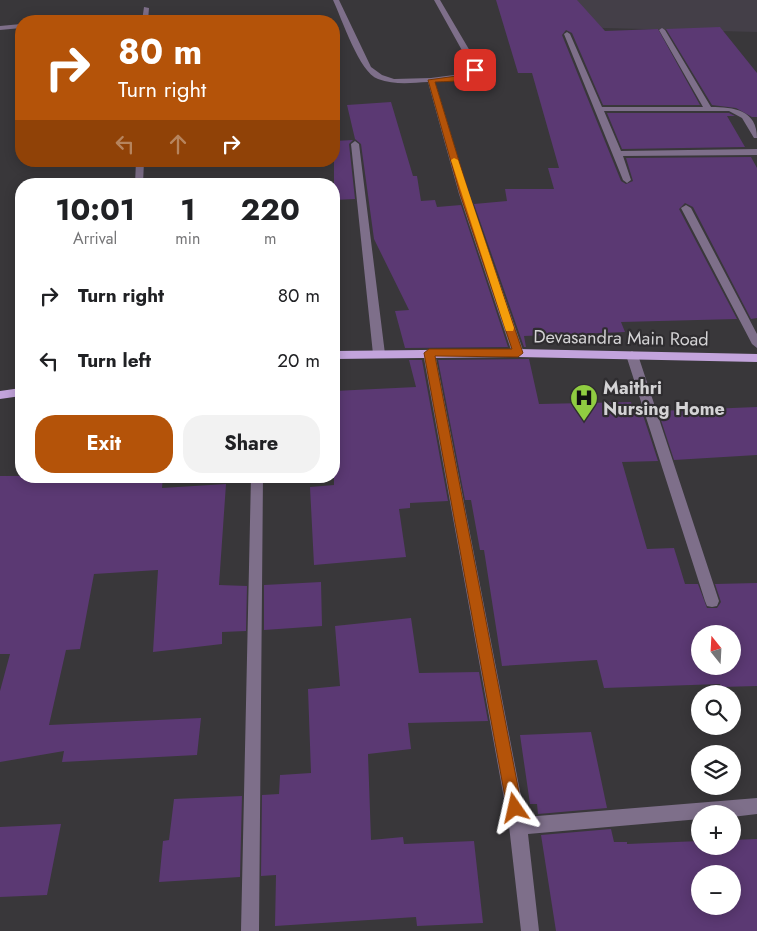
<!DOCTYPE html>
<meta charset="utf-8">
<style>
:root{--surface:#fff;--page:#f2f2f2;--text:#202124;--muted:#757577;--accent:#b45309}
body{margin:0;font-family:Jost,sans-serif;background:var(--page);color:var(--text);height:100vh;display:flex;flex-direction:column;font-size:19px;white-space:nowrap}
*{box-sizing:border-box;margin:0}
p{font-size:16px;color:var(--muted)}
.icon{flex:none;width:28px;height:28px;fill:none;stroke:currentColor;stroke-width:2;stroke-linecap:round;stroke-linejoin:round}
.map{position:relative;flex:1;overflow:hidden}
.details{position:absolute;left:15px;top:178px;width:325px;height:305px;display:flex;flex-direction:column;background:var(--surface);border-radius:20px;box-shadow:0 2px 12px #0003}
.details>*{flex:none}
.banner{position:absolute;left:15px;top:15px;width:325px;height:152px;border-radius:20px;box-shadow:0 2px 12px #0003;background:#b45309;color:#fff;overflow:hidden}
.needle{width:32px;rotate:342deg}
.controls{position:absolute;left:691px;top:625px;display:grid;gap:10px}
.controls a{display:grid;place-items:center;width:50px;height:50px;border-radius:50%;background:var(--surface);box-shadow:0 2px 12px #0003;font-size:25px}
.pin{position:absolute;display:grid;place-items:center;width:42px;height:42px;color:#fff;margin:-21px;border-radius:10px;box-shadow:0 2px 8px #0006}
.me{position:absolute;width:55px;margin:-28px;rotate:349deg;stroke-linejoin:round;filter:drop-shadow(0 0 4px #0008)}
.turn{display:flex;align-items:center;gap:18px;height:105px;padding:0 20px;font-size:22px}
.turn .icon{width:65px;height:65px;stroke-width:2.5}
.turn b{display:block;font-size:35px;line-height:42px}
.lanes{display:flex;align-items:center;height:48px;padding:0 20px;background:#0003;justify-content:center;gap:25px;direction:ltr}
.lanes .off{opacity:.35}
.eta{display:flex;justify-content:space-evenly;align-items:center;height:85px;text-align:center}
.eta b{font-size:30px;font-weight:700;line-height:35px}
.action{display:flex;gap:10px;margin-top:auto;padding:10px 20px}
.action a{flex:1;height:58px;border-radius:20px;background:var(--accent);color:#fff;font-size:20px;font-weight:700;line-height:58px;text-align:center}
.action a+a{background:var(--page);color:var(--text)}
ul{padding:0;list-style:none}
li{display:flex;align-items:center;gap:15px;height:65px;padding:0 20px}
li div{flex:1}
li b{display:block;font-size:19px}
li em{font-style:normal}
.map>svg:first-child{display:block}
</style>
<div class="map">
<svg width="757" height="931" viewBox="0 0 757 931">
<rect width="100%" height="100%" fill="#39373a"/>
<path fill="#443f48" d="M510,0h247v32l-228,-6z"/>
<path fill="#5b3973" fill-rule="evenodd" d="M496,0h81l28,31 53,-2 42,76h-97l-31,-72 -6,-3 -4,5 59,146 5,3 7,-3 -7,-23 125,-1 6,11v150l-6,1 -58,-112 -8,-4 -6,6 58,110 -116,3 4,10 -101,4 2,11h-2l-50,-143 33,-3 -2,-12h49l-6,-21h11l-27,-95h-14z
M720,27l37,46v44h-5l-16,-9 -24,-3 -46,-76z
M391,102l22,74h4l4,25 14,-1 2,7 24,-2 47,142 -103,1 -10,-37 14,-1 -35,-71 -13,-95 -6,-5 -8,-34z
M607,113h122l6,3h-8l18,31 -123,2z
M353,140l-4,4 6,55 -21,1v-59z
M529,359l10,45 92,-2 3,10h8l16,49 -36,1 25,87 27,-1 11,36h13l9,24h10l4,-6 -6,-18 42,-1v103l-36,1 -1,-3 -116,4 -7,-28 -95,6 -18,-116h-4l-9,-50h-6l-27,-140zM700,634h32v32h-32z
M409,360h13l26,141 -38,2v5l-11,1 7,48 -92,8 -4,-78 24,-2v-94l82,-4z
M757,407v48l-83,5 -16,-49z
M0,476h163l-1,12 64,-4 -7,101 28,1 -1,45 -24,1v12l-69,8 5,-82 -64,4 -14,75 -14,1 -17,75 152,-7 -4,37 -135,7 2,-11 -64,11v-71l10,-37h-10z
M321,582l1,44 -58,4v-45z
M411,618l8,55 60,-1 9,49 -80,2 3,26 -43,5 3,86 32,-3 1,7 70,-3 9,82 -66,3 -1,-9 -141,9 1,-51 -15,1 1,-81 17,-1 1,-19 31,-2 -3,-84 32,-3 -5,-60z
M591,732l16,76 -69,6 -1,-10h-7l-10,-69z
M242,796l-2,81 -81,5 4,-41 6,-1 5,-41z
M61,824l-14,71 -47,2v-70z
M611,829l3,13h13v2l73,-3v5h32v-6l25,-1v92h-201l-15,-96zM700,874h32v32h-32z"/>
<g fill="none" stroke-linecap="round" stroke-linejoin="round">
<path fill="#7e6f8a" fill-rule="evenodd" d="M333,0h6l32,67 11,8 12,4 37,-1 38,-5 2,-3 -2,-7 -35,-63h6l37,63 2,7 -4,7 -40,5 34,112 55,159 -2,3 -4,1 -6,-4 -53,-159 -31,-112c-17,1 -34,3 -50,-3 -19,-7 -36,-60 -45,-79z
M144,7l5,1 -1,13h-6z
M21,24v4l-21,2v-4z
M662,28l3,2 46,77c23,0 46,3 46,31h-3l-12,-20 -13,-7h-125l17,40 136,-2v6l-134,1 8,24 -4,3 -4,-3 -59,-146 3,-2 3,2 32,73h101l-44,-77z
M355,141l4,3 26,210 -6,4 -6,-4 -22,-210z
M136,161h8l-1,23h-8z
M686,205l5,3 66,126v14l-5,-4 -71,-136z
M429,349l6,4 90,464 232,-19v16l-25,3v-3h-32v5l-172,15 11,97h-18l-12,-105 -86,-473z
M632,351l6,4 81,246 -2,5 -5,1 -5,-1 -2,-5 -79,-246z
M251,476h12l-4,455h-18z"/>
<path fill="#c3a4dc" fill-rule="evenodd" d="M518,349l239,5v8l-239,-5 -184,2v-8z
M21,388v8l-21,3v-8z"/>
</g>
<path fill="#b45309" stroke="#753606" d="M475,68l3,2c-8,13 -28,11 -43,12l34,112 54,159 -5,4 -83,-1 87,452 -2,5 -5,3 -6,-3 -2,-5 -83,-455 5,-4h83l-52,-155 -32,-114 36,-5z"/>
<path fill="#f59e0b" d="M454,158l4,2 56,168 -1,3h-7l-1,-3 -54,-168z"/>
<defs>
<symbol id="hospital-pin" viewBox="-11 -11 22 30"><path d="M0 17L-7.5 6A9.5 9.5 0 1 1 7.5 6Z" fill="#90cd41" stroke="#2f2d30"/><path d="M-5-5h3v3.5h4V-5h3V5h-3V1.5h-4V5h-3Z" fill="#111"/></symbol>
</defs>
<g fill-rule="evenodd">
<use href="#hospital-pin" x="568" y="382" width="32" height="43"/>
</g>
<g text-anchor="middle" dominant-baseline="central" stroke-width="4.5" stroke-linejoin="round" paint-order="stroke">
<g font-size="18" fill="#d4d3d5" stroke="#2f2d30">
<text transform="translate(621 338) rotate(1)">Devasandra Main Road</text>
</g>
<g font-size="18" font-weight="bold" fill="#d4d3d5" stroke="#2f2d30" text-anchor="start">
<text x="603" y="388">Maithri<tspan x="603" dy="21">Nursing Home</tspan></text>
</g>
</g>
</svg>
<div class="controls">
<a><svg class="needle" viewBox="-14 -14 28 28"><path d="M0-13l5 13h-10z" fill="#e53935"/><path d="M0 13l5-13h-10z" fill="#757577"/></svg></a>
<a><svg class="icon" aria-label="search" viewBox="0 0 24 24"><circle cx="10" cy="10" r="6"/><path d="M15 15l6 6"/></svg></a>
<a><svg class="icon" aria-label="layers" viewBox="0 0 24 24"><path d="M12 4l9 5-9 5-9-5zM3 14l9 5 9-5"/></svg></a>
<a>+</a>
<a>−</a>
</div>
<div class="pin" style="left:475px;top:70px;background:#d93025"><svg class="icon" aria-label="arrive" viewBox="0 0 24 24"><path d="M6 21V4h12l-3 4 3 4H6"/></svg></div>
<svg class="me" style="left:515px;top:808px" viewBox="-20 -20 40 40"><path d="M0-17L14 15 0 8-14 15z" fill="#b45309" stroke="#fff" stroke-width="4"/></svg>
<div class="banner">
<div class="turn"><svg class="icon" aria-label="right" viewBox="0 0 24 24"><path d="M7 20v-9h11M14 6l5 5-5 5"/></svg><div><b>80 m</b>Turn right</div></div>
<div class="lanes"><svg class="icon off" aria-label="left" viewBox="0 0 24 24"><path d="M17 20v-9H6M10 6l-5 5 5 5"/></svg><svg class="icon off" aria-label="ahead" viewBox="0 0 24 24"><path d="M12 20V5M6 11l6-6 6 6"/></svg><svg class="icon" aria-label="right" viewBox="0 0 24 24"><path d="M7 20v-9h11M14 6l5 5-5 5"/></svg></div>
</div>
<section class="details">
<div class="eta">
<div><b>10:01</b><p>Arrival</p></div>
<div><b>1</b><p>min</p></div>
<div><b>220</b><p>m</p></div>
</div>
<ul>
<li><svg class="icon" aria-label="right" viewBox="0 0 24 24"><path d="M7 20v-9h11M14 6l5 5-5 5"/></svg><div><b>Turn right</b></div><em>80 m</em></li>
<li><svg class="icon" aria-label="left" viewBox="0 0 24 24"><path d="M17 20v-9H6M10 6l-5 5 5 5"/></svg><div><b>Turn left</b></div><em>20 m</em></li>
</ul>
<div class="action"><a>Exit</a><a>Share</a></div>
</section>
</div>
